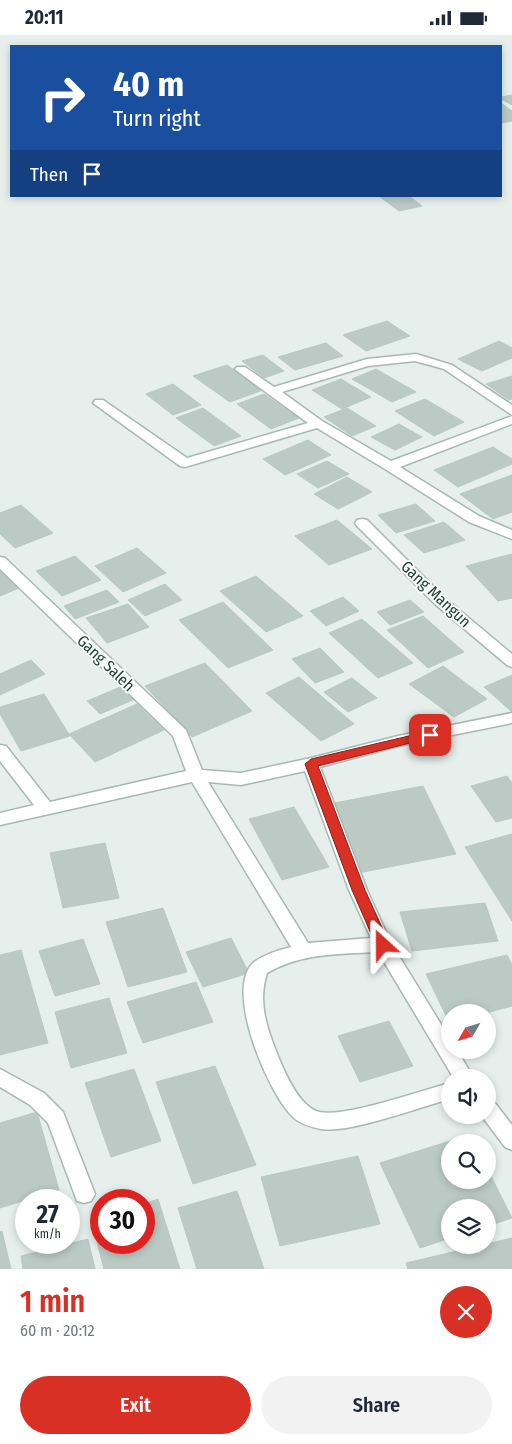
<!DOCTYPE html>
<meta charset="utf-8">
<style>
:root{--surface:#fff;--page:#f2f2f3;--text:#1f2937;--muted:#747a83;--accent:#d93025}
body{margin:0;font-family:"Fira Sans Condensed",sans-serif;background:var(--page);color:var(--text);height:100vh;display:flex;flex-direction:column;font-size:19px;white-space:nowrap}
*{box-sizing:border-box;margin:0}
p{font-size:16px;color:var(--muted)}
.icon{flex:none;width:28px;height:28px;fill:none;stroke:currentColor;stroke-width:2;stroke-linecap:round;stroke-linejoin:round}
.map{position:relative;height:1234px;overflow:hidden}
.drawer{display:flex;flex-direction:column;background:var(--surface);flex:1}
.drawer>*{flex:none}
.banner{position:absolute;left:10px;top:10px;width:492px;height:152px;border-radius:0px;box-shadow:0 2px 8px #0003;background:#1a4fa0;color:#fff;overflow:hidden}
.needle{width:32px;rotate:231deg}
.buttons{position:absolute;left:441px;top:969px;display:grid;gap:10px}
.buttons a{display:grid;place-items:center;width:55px;height:55px;border-radius:50%;background:var(--surface);box-shadow:0 2px 8px #0003;font-size:25px}
.speed{position:absolute;left:15px;top:1154px;display:flex;gap:10px;font-size:25px;font-weight:700;text-align:center}
.speed>*{display:grid;place-content:center;width:65px;height:65px;border-radius:50%;background:var(--surface);box-shadow:0 2px 8px #0003;line-height:1}
.speed small{font-size:12px;font-weight:400}
.speed .limit{border:8px solid #d22;background:#fff;color:#111}
.pin{position:absolute;display:grid;place-items:center;width:42px;height:42px;color:#fff;margin:-21px;border-radius:10px;box-shadow:0 2px 8px #0006}
.me{position:absolute;width:55px;margin:-28px;rotate:336deg;stroke-linejoin:round;filter:drop-shadow(0 0 4px #0008)}
.turn{display:flex;align-items:center;gap:18px;height:105px;padding:0 20px;font-size:22px}
.turn .icon{width:65px;height:65px;stroke-width:2.5}
.turn b{display:block;font-size:35px;line-height:42px}
.then{display:flex;align-items:center;height:48px;padding:0 20px;background:#0003;gap:10px;font-size:19px}
.round{display:grid;place-items:center;flex:none;width:52px;height:52px;border-radius:26px;background:var(--page)}
.overview{display:flex;align-items:center;justify-content:space-between;height:85px;padding:0 20px}
h1{font-size:30px;font-weight:600;line-height:38px;color:var(--accent)}
.primary-button{display:flex;gap:10px;margin-top:auto;padding:10px 20px}
.primary-button a{flex:1;height:58px;border-radius:30px;background:var(--accent);color:#fff;font-size:20px;font-weight:600;line-height:58px;text-align:center}
.primary-button a+a{background:var(--page);color:var(--text)}
.status{display:flex;justify-content:space-between;align-items:center;height:35px;padding:0 25px;background:var(--surface);direction:ltr}
.status svg{height:14px;fill:currentColor}
.map>svg:first-child{display:block}
</style>
<div class="status"><b>20:11</b><svg viewBox="0 0 49 12"><path d="M0 12V9h3v3zM5 12V6h3v6zM10 12V3h3v9zM15 12V0h3v12zM26 1h20v11H26zM47 4h2v5h-2z"/></svg></div>
<div class="map">
<svg width="512" height="1234" viewBox="0 0 512 1234">
<rect width="100%" height="100%" fill="#e6efeb"/>
<path fill="#bbcac4" stroke="#b8c9c2" d="M512,60v10l-11,-6v-2z
M501,68l11,8v10l-11,2z
M379,161h30l13,10 -23,5z
M387,286l23,15 -44,15 -23,-16z
M499,306l13,7v10l-30,13 -24,-12z
M326,308l17,13 -48,14 -17,-13z
M263,320l21,16 -20,7 -22,-17z
M227,330l36,25 -33,12 -37,-26z
M376,334l40,23 -24,10 -40,-23z
M512,341v23l-3,1 -23,-16z
M341,344l30,18 -29,12 -30,-19z
M173,349l28,21 -28,10 -27,-21z
M264,359l35,24 -28,11 -34,-25z
M425,364l39,23 -30,14 -39,-25z
M203,373l38,28 -27,10 -38,-28z
M347,373l29,18 -24,10 -28,-19z
M399,389l23,13 -27,13 -24,-13z
M308,405l23,15 -46,20 -22,-16z
M493,412l19,12v5l-54,23 -24,-17z
M327,426l22,13 -31,14 -21,-14z
M512,440v37l-19,7 -33,-25z
M347,442l25,15 -34,17 -24,-15z
M416,469l19,17 -39,12 -18,-18z
M21,470l32,28 -38,15 -15,-14v-21z
M337,485l35,29 -43,16 -34,-29z
M444,487l21,18 -41,13 -20,-18z
M137,513l29,25 -43,19 -28,-26z
M512,519v44l-14,3 -32,-35z
M75,521l26,24 -39,16 -26,-25z
M0,536l19,17 -19,8z
M256,541l47,40 -37,16 -46,-41z
M165,549l17,16 -37,16 -17,-16z
M107,555l12,12 -44,17 -11,-13z
M343,562l16,14 -33,15 -16,-15z
M410,565l14,12 -34,13 -13,-13z
M223,567l50,48 -45,18 -49,-48z
M128,569l21,23 -42,16 -21,-25z
M423,581l41,36 -36,16 -41,-38z
M362,584l51,44 -35,15 -49,-45z
M320,613l24,24 -29,11 -23,-24z
M31,625l14,14 -45,21v-21z
M205,628l47,48 -60,26 -47,-51z
M443,631l44,33 -33,18 -45,-33z
M512,640v37l-28,-25z
M299,642l55,47 -33,17 -55,-48z
M352,643l25,20 -29,14 -24,-20z
M123,651l12,13 -35,15 -13,-13z
M44,659l26,42 -49,15 -21,-37v-7z
M137,669l27,26 -69,32 -26,-28z
M507,741l5,7v35l-16,4 -25,-36z
M423,751l33,68 -98,19 -29,-69z
M294,772l35,60 -47,13 -33,-61z
M512,799v87l-47,-74z
M105,808l14,55 -56,10 -13,-55z
M485,868l13,38 -86,10 -12,-39z
M163,873l24,64 -59,15 -22,-65z
M231,903l18,35 -46,14 -17,-35z
M83,904l17,45 -45,12 -16,-45z
M21,915l27,93 -48,12v-100z
M507,920l5,10v41l-26,7h-36l-1,9 -23,-48z
M196,947l17,40 -70,21 -16,-41z
M109,963l18,55 -56,15 -16,-56z
M389,986l24,45 -53,16 -22,-46z
M215,1031l41,99 -63,19 -37,-102z
M134,1034l27,72 -50,16 -26,-74z
M37,1077l22,78 -59,18v-85z
M469,1100l4,8h-23v37h38v-10l24,48 -24,8v-19h-38v31l-30,10 -40,-85z
M358,1121l22,68 -100,22 -19,-69z
M237,1156l27,78h-67l-19,-61z
M158,1164l22,70h-76l-13,-50 10,-3v27h43v-39z
M2,1196l9,38h-11v-37z
M512,1203v31h-104l-2,-6z
M88,1204l7,30h-72l-2,-13z"/>
<g fill="none" stroke-linecap="round" stroke-linejoin="round">
<defs>
<path id="minor" d="M416,319l36,11 60,40v10l-68,-46 -29,-8 -47,5 -86,26 40,29 69,40 121,-45v8l-112,43 79,49 33,14v9l-43,-17 -84,-53 -68,-41 -132,39 -5,-1 -87,-63 2,-3h8l84,58 121,-35 -71,-52 -2,-2 2,-2h8l29,20 93,-28z
M362,484l5,1 79,79 66,55v13l-5,-2 -71,-60 -79,-79 -2,-3 2,-3z
M0,522l5,1 181,172 16,40 39,3 70,-15 87,-22 114,-23v10l-114,23 -78,21 47,123 24,53 59,96v11h7l16,27h-20l-75,-125c-39,2 -77,1 -111,21 -9,27 -1,53 9,78 7,18 21,52 40,60 23,9 107,-21 134,-28v16c-30,8 -102,35 -129,30 -10,-2 -21,-5 -28,-12 -24,-22 -69,-126 -40,-154 10,-8 26,-13 38,-16l-99,-165 -192,43v-12l34,-8 -34,-44v-16l6,1 44,56 136,-31 -13,-35 -173,-167zM305,736l44,119 22,48 -63,5 -100,-161 33,3z
M0,1034l44,24 19,19 32,82 -4,7 -7,2 -7,-2 -29,-78 -18,-18 -30,-18z
M488,1065l7,3 17,22v25l-7,-3 -24,-32h7z"/>
</defs>
<use href="#minor" stroke="#a8b8b2" stroke-width="3"/>
<use href="#minor" fill="#fff" fill-rule="evenodd"/>
</g>
<path fill="#d93025" stroke="#8d1f18" d="M430,696l6,4 -2,2 -116,29 47,124 25,55 -2,4 -5,2 -5,-2 -2,-4 -24,-55 -47,-126 6,-5z"/>
<g text-anchor="middle" dominant-baseline="central" stroke-width="4" stroke-linejoin="round" paint-order="stroke">
<g font-size="16" fill="#24423a" stroke="#f7fbf9">
<text transform="translate(436 559) rotate(43)">Gang Mangun</text>
<text transform="translate(106 628) rotate(44)">Gang Saleh</text>
</g>
</g>
</svg>
<div class="buttons">
<a><svg class="needle" viewBox="-14 -14 28 28"><path d="M0-13l5 13h-10z" fill="#e53935"/><path d="M0 13l5-13h-10z" fill="#747a83"/></svg></a>
<a><svg class="icon" aria-label="sound" viewBox="0 0 24 24"><path d="M4 9h4l5-4v14l-5-4H4zM17 9q2 3 0 6"/></svg></a>
<a><svg class="icon" aria-label="search" viewBox="0 0 24 24"><circle cx="10" cy="10" r="6"/><path d="M15 15l6 6"/></svg></a>
<a><svg class="icon" aria-label="layers" viewBox="0 0 24 24"><path d="M12 4l9 5-9 5-9-5zM3 14l9 5 9-5"/></svg></a>
</div>
<div class="speed"><div>27<small>km/h</small></div><div class="limit">30</div></div>
<div class="pin" style="left:430px;top:700px;background:#d93025"><svg class="icon" aria-label="arrive" viewBox="0 0 24 24"><path d="M6 21V4h12l-3 4 3 4H6"/></svg></div>
<svg class="me" style="left:383px;top:910px" viewBox="-20 -20 40 40"><path d="M0-17L14 15 0 8-14 15z" fill="#d93025" stroke="#fff" stroke-width="4"/></svg>
<div class="banner">
<div class="turn"><svg class="icon" aria-label="right" viewBox="0 0 24 24"><path d="M7 20v-9h11M14 6l5 5-5 5"/></svg><div><b>40 m</b>Turn right</div></div>
<div class="then">Then<svg class="icon" aria-label="arrive" viewBox="0 0 24 24"><path d="M6 21V4h12l-3 4 3 4H6"/></svg></div>
</div>
</div>
<section class="drawer">
<div class="overview"><div><h1>1 min</h1><p>60 m · 20:12</p></div><a class="round" style="background:#d93025;color:#fff"><svg class="icon" aria-label="close" viewBox="0 0 24 24"><path d="M6 6l12 12M18 6L6 18"/></svg></a></div>
<div class="primary-button"><a>Exit</a><a>Share</a></div>
</section>
